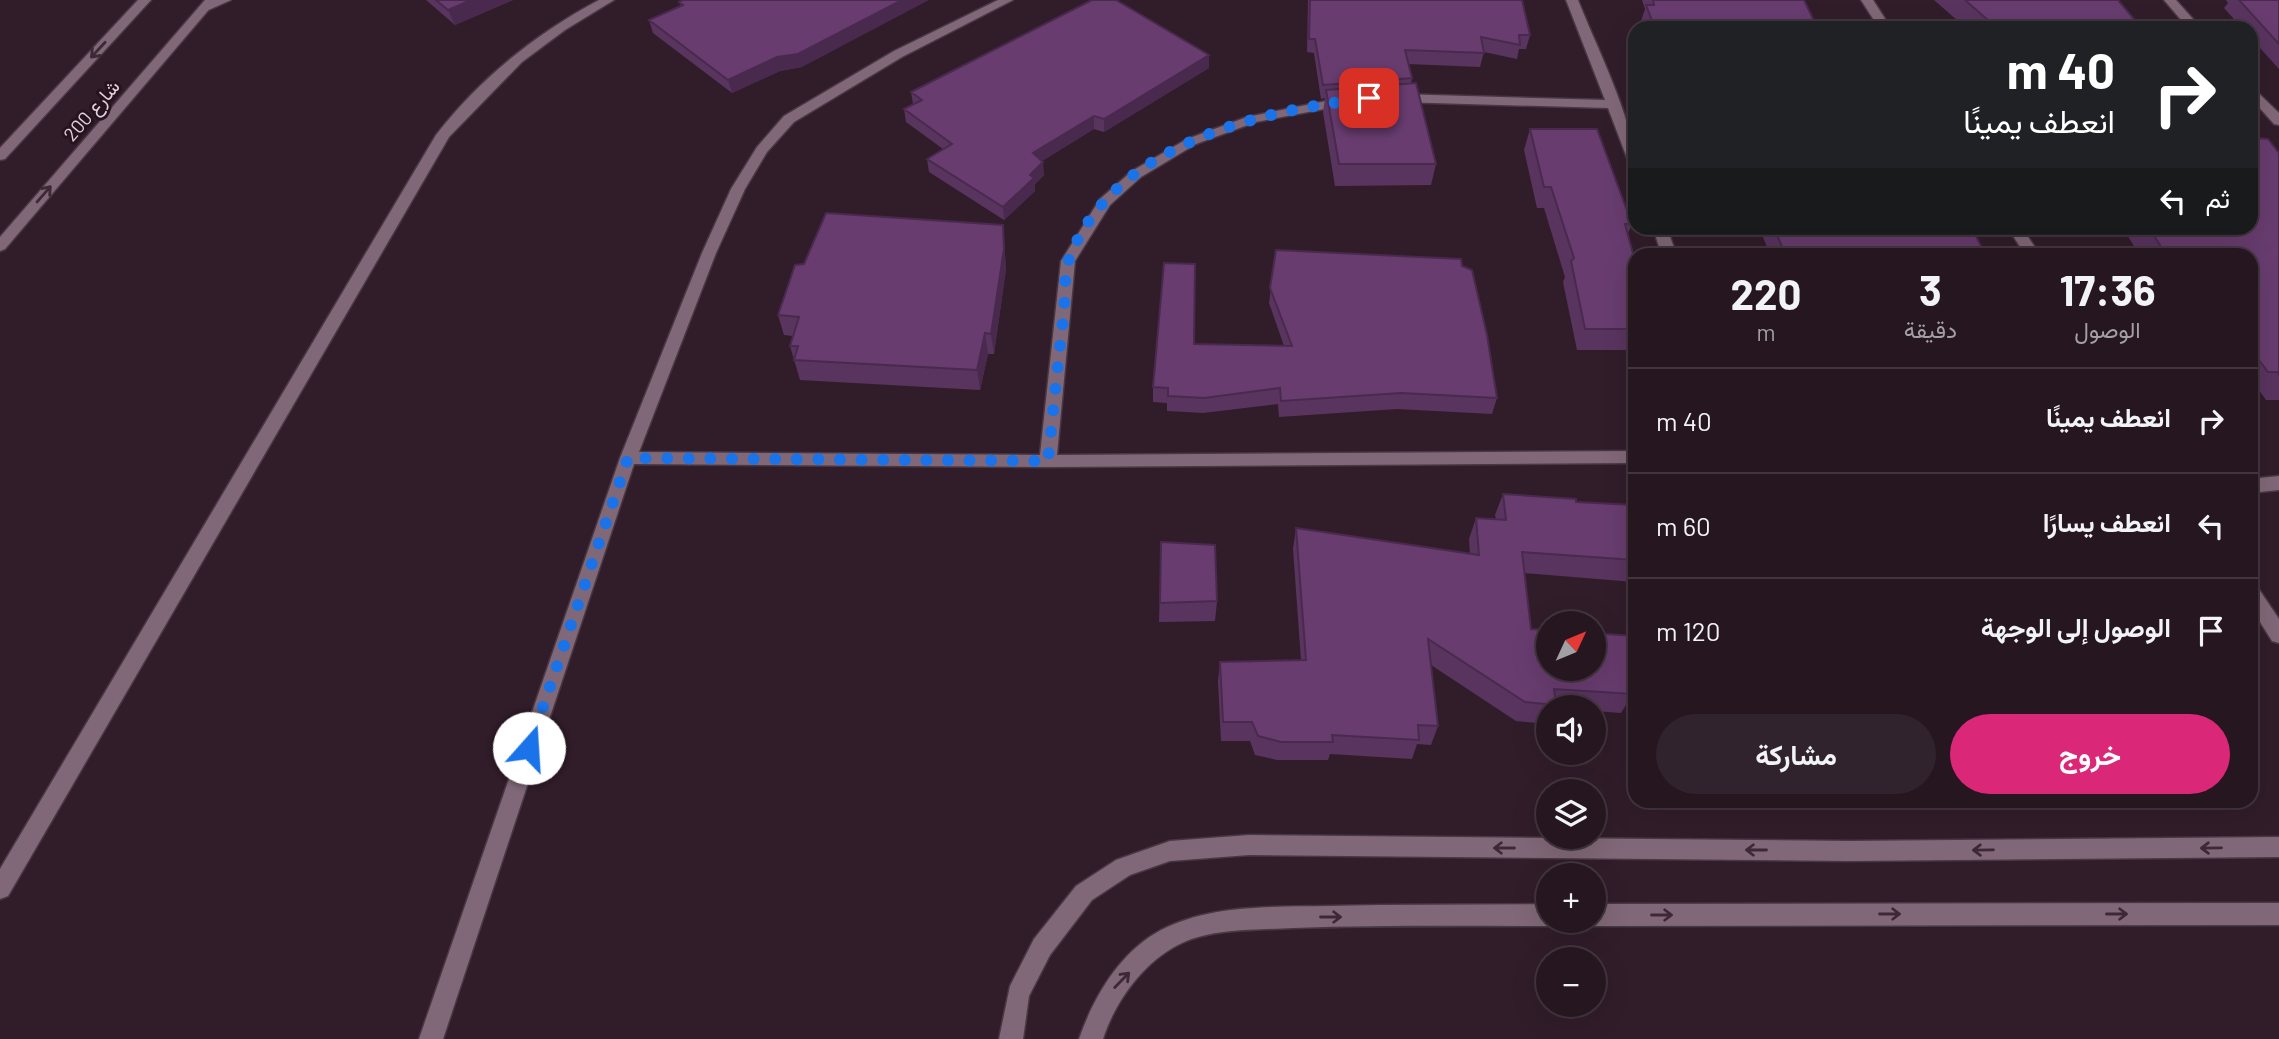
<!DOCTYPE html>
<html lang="ar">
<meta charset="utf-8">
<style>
:root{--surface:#251620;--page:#31232d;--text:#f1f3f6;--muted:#a39fa5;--line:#42353e;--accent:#db2777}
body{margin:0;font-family:Barlow,Vazirmatn,sans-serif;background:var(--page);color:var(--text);direction:rtl;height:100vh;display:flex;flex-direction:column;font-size:26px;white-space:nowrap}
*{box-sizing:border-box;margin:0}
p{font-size:23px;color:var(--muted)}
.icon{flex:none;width:38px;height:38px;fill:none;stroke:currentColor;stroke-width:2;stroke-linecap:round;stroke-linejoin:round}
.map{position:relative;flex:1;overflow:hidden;direction:ltr}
.drawer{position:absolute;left:1628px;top:248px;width:630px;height:560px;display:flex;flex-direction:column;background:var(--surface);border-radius:21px;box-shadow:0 7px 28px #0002,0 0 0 2px var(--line);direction:rtl}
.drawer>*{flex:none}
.banner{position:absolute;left:1628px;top:21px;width:630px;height:214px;border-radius:21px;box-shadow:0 7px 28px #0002,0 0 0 2px var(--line);direction:rtl;background:#202124;color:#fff;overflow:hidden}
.needle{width:46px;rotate:46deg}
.buttons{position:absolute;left:1536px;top:611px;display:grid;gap:14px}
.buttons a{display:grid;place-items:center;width:70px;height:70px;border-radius:50%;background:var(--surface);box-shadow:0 7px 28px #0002,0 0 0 2px var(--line);font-size:35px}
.pin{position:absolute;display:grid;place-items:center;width:60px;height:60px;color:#fff;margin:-30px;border-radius:14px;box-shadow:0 4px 10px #0006}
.me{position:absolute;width:77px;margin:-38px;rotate:19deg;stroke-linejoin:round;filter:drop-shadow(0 0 5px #0008)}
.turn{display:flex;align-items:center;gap:24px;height:147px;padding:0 28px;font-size:32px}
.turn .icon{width:91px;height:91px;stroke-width:2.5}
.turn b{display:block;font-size:49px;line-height:60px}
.then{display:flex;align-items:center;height:66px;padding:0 28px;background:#0003;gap:14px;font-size:26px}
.eta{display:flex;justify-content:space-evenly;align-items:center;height:119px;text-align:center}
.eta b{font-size:42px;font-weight:700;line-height:49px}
.cta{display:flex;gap:14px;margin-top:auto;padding:14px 28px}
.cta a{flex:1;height:80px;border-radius:42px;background:var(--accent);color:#fff;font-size:28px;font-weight:700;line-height:80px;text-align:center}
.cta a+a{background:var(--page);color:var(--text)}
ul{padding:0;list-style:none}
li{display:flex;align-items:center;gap:21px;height:105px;padding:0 28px;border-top:2px solid var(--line)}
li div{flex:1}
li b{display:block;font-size:26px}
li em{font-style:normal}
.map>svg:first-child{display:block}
</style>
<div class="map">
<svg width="2279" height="1039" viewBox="0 0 2279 1039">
<rect width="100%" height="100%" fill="#311d2a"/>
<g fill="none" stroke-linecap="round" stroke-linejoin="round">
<defs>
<path id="minor" d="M214,0h17l-27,12 -6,-4z
M599,0h15l-49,30 -43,32 -73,75 -441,759 -8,3v-30l436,-734c43,-56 101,-102 163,-135z
M998,0h15l-111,57 -108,65 -27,30 -22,37 -29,64 -77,199 401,3 21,-194 39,-62 32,-28 55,-32 60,-22 99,-20 6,4 -1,3 -95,18 -60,22 -55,33 -31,28 -35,56 -18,194 577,-4v12l-586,4 -414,-3 -191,575h-24l201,-581 82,-205 29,-64 26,-42 27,-31 110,-65z
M1566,0h12c17,44 56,120 56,162l-7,-4 -19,-50 -210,-6 -6,-4 6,-4 207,6z
M1861,0h12l18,28h-12z
M2164,0h12l25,28h-13z
M2250,85l29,28v12l-5,-1 -24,-27z
M1653,228h14l10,28h-15z
M2008,228h14l19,28h-15z
M2279,476v14l-29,3v-14z
M2250,583l6,2 23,34v24l-7,-2 -22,-35z
M1249,835l601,6 429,-4v20l-429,4 -601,-6 -79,6 -40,14 -38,25 -42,55 -21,41 -6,43h-24l11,-53 24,-47 42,-53 40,-26 54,-19z
M2279,903v22l-685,1 -9,-6h9v-16z
M1549,904v16h9l-9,6c-85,0 -171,-1 -256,2 -35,2 -78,0 -111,15 -37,17 -67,58 -79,96h-24c15,-43 41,-87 82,-109 50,-26 113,-23 168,-24 73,-2 147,-1 220,-2z"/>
<path id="tertiary" d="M138,0h13l-146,159 -5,1v-12z
M205,0h12l-212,249 -5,2v-14z"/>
</defs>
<use href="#minor" stroke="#483843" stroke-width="3"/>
<use href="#tertiary" stroke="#483843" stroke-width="3"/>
<use href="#minor" fill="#816878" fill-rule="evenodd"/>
<use href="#tertiary" fill="#816878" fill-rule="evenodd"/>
</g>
<path fill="#59345f" d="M426,0h87l-58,25z
M1308,0h214l8,35 -4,14h-7l-2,10 -33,-7 -4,15 -72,-3 4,14 -1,6 25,80 -5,21 -96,1 -12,-74 2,-14 -4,1 -7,-46 -7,-1z
M1642,0h162l12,25 6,3h-178l-3,-7 4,-12z
M1934,0h184l21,25 -2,3h-171z
M2226,0h53v69l-29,-32v-9h-8l-18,-20 4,-5z
M679,2l123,65 -22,4 -48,22 -79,-60 -4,-13 32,-14z
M1209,55v13l-105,64 -10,-3 -52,32 2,14 -9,9v7l-31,29 -75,-48 -2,-13 16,-10 -37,-27 -2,-13 9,-5 -2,-12z
M1530,129l102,95 -4,9 6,24v93h-57l-14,-68 2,-5 -21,-69h-7l-13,-58z
M2257,138l22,15v247h-13l-7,-10h-9v-134h-110l-17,-28h127z
M1003,225l3,44 -12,85h-6l-8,36 -180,-10 -10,-34 3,-10 -9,-1 -6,-20 26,-51z
M1759,228h213l14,28h-215z
M1276,250l186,16 35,132 -5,16 -95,-5 -118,8 -1,-13 -75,9 -36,-2v-8l-14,-1v-15l41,-43 90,2 -15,-43z
M1503,494l73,8 58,3v77l-110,-9 7,56 103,7v70l-8,-1 -5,8 -27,-2v-4h-45v12l-3,5 -30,-3 -85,-56 7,61 -7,19 -14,-1 -5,15 -82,-5 -2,6h-51l-22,-5 -5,-14h-29l-3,-60 2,-19 81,-2 -8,-111 3,-21 174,26 -1,-15 7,-21 20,1 -1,-4z
M1161,542l56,59 -2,20 -56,1z"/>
<path fill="#492a4e" d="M471,0h42l-58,25 -7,-15z
M902,0h27l-127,67 -22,4 -48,22 -4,-13z
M1209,55v13l-105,64v-13z
M1094,116v13l-60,37 -1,-13z
M1043,162l1,13 -9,9v7l-31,29 -1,-13 27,-32z
M1003,225l3,44 -12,85 -3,-20z
M985,333l3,21 -8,36 -3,-20z"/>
<path fill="#683c6f" stroke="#492a4e" stroke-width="2" d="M436,0h35l-23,10z
M683,0h219l-104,54 -21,3 -49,23 -79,-60 34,-15 -4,-3z
M1092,0h24l93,55 -105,64 -10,-3 -61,37 10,9 -13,13 4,3 -31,29 -76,-48 25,-15 -48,-35 18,-9 -11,-8z
M1310,0h212l8,35h-11l1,10 -39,-8 3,16 -79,-3 7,28 -89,7 -8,-46h-6z
M1653,0h151l12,25h4l2,3h-167l-9,-23h8z
M1965,0h153l21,25h-5l3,3h-140z
M2239,0h40v44z
M1416,83l20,81h-97l-13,-74z
M1530,129h67l35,95h-7l9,33v72h-49l-14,-68 3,-3 -23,-71h-7z
M2250,130l7,8 11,1 11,14v222l-2,-3h-9l-18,-24v-92h-83l-18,-28h101z
M826,213l177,12 1,24 -13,85 -6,-1 -8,37 -183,-10 4,-14h-8l9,-29 -21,-2 17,-50 9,-1z
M1774,228h198l14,28h-200z
M1276,250l185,9 1,7 10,4 15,65 10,63 -96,-5 -120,8 -1,-13 -76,10 -36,-2v-8l-15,-1 11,-124 31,1 -1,80 98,2 -22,-58z
M1503,494l73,5v3l58,3v55l-112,-8 9,77 18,1v38h45v-35l40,3v49h-3l2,9 -79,-5 2,16 -31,-3 -97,-63 10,87 -20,-1 1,15 -87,-5 1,7h-52l-23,-6 -6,-14h-29l-3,-60 86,-2 -10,-132 183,27 -3,-37 30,2z
M1161,542l54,3 2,56 -57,2z"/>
<defs><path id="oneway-shaft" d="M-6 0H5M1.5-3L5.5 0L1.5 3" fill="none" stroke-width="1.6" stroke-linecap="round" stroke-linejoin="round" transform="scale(1.75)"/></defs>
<g stroke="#3e2836">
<use href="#oneway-shaft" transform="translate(98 50) rotate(133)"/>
<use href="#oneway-shaft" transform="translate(44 194) rotate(-49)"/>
<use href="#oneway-shaft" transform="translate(1504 848) rotate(-180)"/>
<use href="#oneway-shaft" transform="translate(2211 848) rotate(179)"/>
<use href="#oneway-shaft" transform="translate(1756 850) rotate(-180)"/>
<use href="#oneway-shaft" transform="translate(1983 850) rotate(179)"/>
<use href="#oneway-shaft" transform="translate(1890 914)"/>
<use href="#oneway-shaft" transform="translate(2117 914)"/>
<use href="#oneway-shaft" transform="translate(1662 915)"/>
<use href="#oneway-shaft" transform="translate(1331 917)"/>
<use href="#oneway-shaft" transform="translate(1122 980) rotate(-46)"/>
</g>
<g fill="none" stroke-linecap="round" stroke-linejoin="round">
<path stroke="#1a73e8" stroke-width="12" stroke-dasharray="0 21.6" d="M529,748l99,-290 420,3c5,-49 10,-99 16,-149 1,-16 0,-37 5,-53 44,-116 192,-148 300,-161"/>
</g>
<g text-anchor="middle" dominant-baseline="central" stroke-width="6" stroke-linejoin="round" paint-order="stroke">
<g font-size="19" fill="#e1d2db" stroke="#271320">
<text transform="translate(91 110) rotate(-49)">شارع 200</text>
</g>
</g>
</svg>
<div class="buttons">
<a><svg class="needle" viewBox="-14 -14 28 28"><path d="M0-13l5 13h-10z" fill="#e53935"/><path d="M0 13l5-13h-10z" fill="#a39fa5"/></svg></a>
<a><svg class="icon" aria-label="sound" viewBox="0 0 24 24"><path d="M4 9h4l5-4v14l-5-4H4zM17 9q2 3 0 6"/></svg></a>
<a><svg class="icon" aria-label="layers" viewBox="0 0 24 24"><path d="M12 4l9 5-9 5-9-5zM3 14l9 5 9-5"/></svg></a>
<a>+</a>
<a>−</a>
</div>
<div class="pin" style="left:1369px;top:98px;background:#d93025"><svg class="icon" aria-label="arrive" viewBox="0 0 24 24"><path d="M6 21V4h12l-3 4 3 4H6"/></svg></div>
<svg class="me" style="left:529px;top:748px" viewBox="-20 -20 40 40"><circle r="19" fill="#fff"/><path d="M0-13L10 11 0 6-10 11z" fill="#1a73e8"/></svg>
<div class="banner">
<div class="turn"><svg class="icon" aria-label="right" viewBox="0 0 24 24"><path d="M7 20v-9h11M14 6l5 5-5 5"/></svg><div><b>40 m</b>انعطف يمينًا</div></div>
<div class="then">ثم<svg class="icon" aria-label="left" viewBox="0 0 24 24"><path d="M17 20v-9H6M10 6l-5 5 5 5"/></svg></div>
</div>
<section class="drawer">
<div class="eta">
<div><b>17:36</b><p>الوصول</p></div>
<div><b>3</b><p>دقيقة</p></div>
<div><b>220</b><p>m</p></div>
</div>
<ul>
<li><svg class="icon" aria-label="right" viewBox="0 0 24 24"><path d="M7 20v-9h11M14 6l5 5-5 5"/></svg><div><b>انعطف يمينًا</b></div><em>40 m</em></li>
<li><svg class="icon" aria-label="left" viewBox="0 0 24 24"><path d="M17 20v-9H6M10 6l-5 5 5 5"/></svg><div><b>انعطف يسارًا</b></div><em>60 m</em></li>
<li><svg class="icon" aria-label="arrive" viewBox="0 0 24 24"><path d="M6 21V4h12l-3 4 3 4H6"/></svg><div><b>الوصول إلى الوجهة</b></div><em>120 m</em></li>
</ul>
<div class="cta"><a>خروج</a><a>مشاركة</a></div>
</section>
</div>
